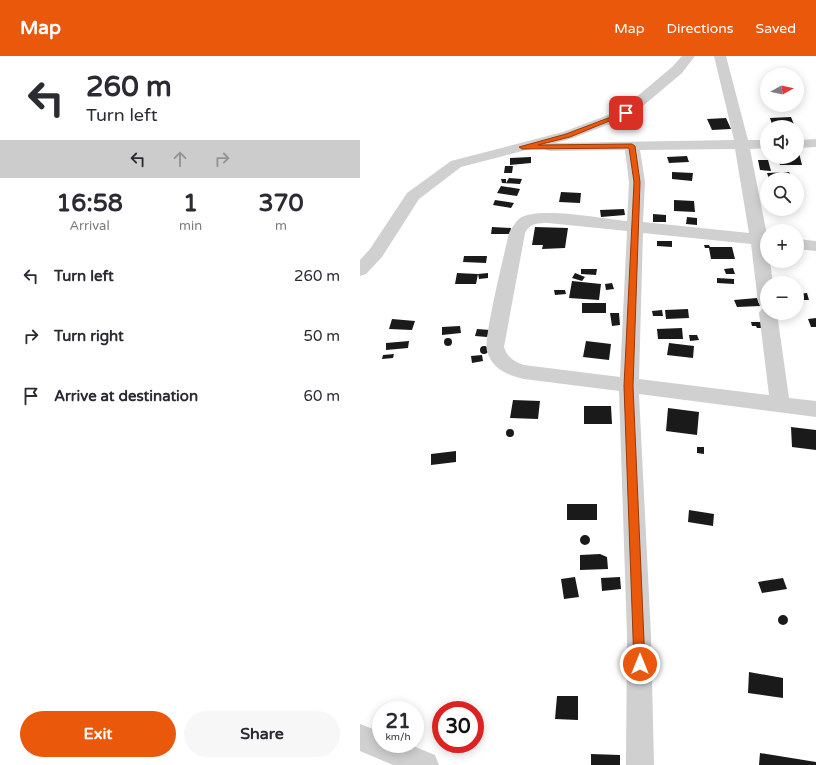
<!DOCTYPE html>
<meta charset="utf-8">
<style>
:root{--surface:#fff;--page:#f7f7f7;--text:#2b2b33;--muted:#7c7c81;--accent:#ea580c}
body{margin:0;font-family:"Varela Round",sans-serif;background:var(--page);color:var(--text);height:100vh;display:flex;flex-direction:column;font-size:15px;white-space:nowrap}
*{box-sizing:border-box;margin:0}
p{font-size:13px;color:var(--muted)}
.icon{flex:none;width:22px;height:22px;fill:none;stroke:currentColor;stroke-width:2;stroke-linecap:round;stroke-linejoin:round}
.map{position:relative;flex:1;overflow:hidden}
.sheet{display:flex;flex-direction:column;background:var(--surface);width:360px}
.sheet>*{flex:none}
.guide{background:#fff;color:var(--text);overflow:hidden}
.needle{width:26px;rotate:82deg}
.controls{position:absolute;left:400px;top:12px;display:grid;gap:8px}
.controls a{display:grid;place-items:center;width:44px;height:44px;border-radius:50%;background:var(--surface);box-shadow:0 2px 10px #0003;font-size:20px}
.speed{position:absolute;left:12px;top:645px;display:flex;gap:8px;font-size:20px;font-weight:700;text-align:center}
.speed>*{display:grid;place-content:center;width:52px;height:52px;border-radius:50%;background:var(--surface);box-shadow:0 2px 10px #0003;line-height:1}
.speed small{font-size:10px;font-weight:400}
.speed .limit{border:6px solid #d22;background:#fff;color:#111}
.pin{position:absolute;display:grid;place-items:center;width:34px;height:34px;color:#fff;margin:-17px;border-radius:8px;box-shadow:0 2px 6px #0006}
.me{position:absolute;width:44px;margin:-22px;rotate:0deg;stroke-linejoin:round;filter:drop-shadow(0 0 3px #0008)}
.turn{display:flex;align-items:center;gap:14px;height:84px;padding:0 20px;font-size:18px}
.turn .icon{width:52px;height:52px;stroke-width:2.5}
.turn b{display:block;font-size:28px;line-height:34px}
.lanes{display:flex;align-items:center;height:38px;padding:0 20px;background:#0003;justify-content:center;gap:20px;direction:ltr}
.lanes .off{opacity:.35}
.eta{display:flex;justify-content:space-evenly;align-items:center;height:68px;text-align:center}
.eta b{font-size:24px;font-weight:700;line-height:28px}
.primary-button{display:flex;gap:8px;margin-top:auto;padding:8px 20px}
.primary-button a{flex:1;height:46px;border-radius:24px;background:var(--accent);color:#fff;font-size:16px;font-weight:700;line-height:46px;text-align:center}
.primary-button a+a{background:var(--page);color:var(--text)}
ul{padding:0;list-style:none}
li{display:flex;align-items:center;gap:12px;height:60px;padding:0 20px}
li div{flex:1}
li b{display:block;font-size:15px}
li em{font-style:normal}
header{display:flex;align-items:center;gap:24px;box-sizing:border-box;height:56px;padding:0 20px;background:var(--accent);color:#fff}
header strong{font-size:19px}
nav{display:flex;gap:22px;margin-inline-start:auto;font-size:14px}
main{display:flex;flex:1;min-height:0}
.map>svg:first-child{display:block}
</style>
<header>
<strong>Map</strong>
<nav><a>Map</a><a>Directions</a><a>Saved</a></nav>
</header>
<main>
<section class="sheet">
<div class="guide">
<div class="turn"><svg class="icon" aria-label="left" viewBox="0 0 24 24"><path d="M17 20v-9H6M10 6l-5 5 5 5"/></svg><div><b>260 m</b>Turn left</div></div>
<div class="lanes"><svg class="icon" aria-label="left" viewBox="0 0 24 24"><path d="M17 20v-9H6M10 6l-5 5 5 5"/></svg><svg class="icon off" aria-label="ahead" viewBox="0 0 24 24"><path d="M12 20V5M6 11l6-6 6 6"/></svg><svg class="icon off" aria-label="right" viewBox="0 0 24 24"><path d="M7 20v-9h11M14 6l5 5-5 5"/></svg></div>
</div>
<div class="eta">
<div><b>16:58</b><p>Arrival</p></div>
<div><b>1</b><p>min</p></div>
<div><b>370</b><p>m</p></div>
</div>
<ul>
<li><svg class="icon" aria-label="left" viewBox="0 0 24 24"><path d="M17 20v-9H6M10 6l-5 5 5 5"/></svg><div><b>Turn left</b></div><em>260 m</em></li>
<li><svg class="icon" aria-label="right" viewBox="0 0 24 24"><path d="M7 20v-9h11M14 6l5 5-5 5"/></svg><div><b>Turn right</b></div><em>50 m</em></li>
<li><svg class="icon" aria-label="arrive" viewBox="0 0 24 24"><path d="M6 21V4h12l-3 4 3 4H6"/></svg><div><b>Arrive at destination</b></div><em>60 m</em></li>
</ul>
<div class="primary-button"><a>Exit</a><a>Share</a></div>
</section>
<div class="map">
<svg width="456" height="709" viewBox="0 0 456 709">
<rect width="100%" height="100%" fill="#fff"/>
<path fill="#1a1a1a" d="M431,61l4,10h-22l-3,-9z
M366,62l5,11 -19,1 -5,-11z
M437,97h2l3,12h-22l-2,-8h19z
M327,100l2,6 -20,1 -2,-6z
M171,101v6l-21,2v-7z
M398,104h10l3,11 -11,-1z
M145,110h8l-1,7h-8z
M312,116l21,1 -1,8 -20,-2z
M429,116l3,5 -23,2 -2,-6z
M149,122l13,1 -2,5 -18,-1 -1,-4h5v4z
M141,130l19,3 -3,7 -20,-3z
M201,136l20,1 -1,10 -21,-1z
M135,144l19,3 -3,5 -18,-3z
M314,144l20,1 1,11 -21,-1z
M264,153l1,6 -24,2 -1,-7z
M293,158l13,1v7h-13z
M327,161l10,1v7l-11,-1z
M132,171l19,1 -1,6h-19z
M175,171l33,1 -3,20 -23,1 1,-4h-11z
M297,185h15v6l-15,-1z
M344,189h5l1,2h22l3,12h-24l-2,-11h-4z
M104,200h23l-1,7 -23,-1z
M373,212l2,6h-9l-2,-5z
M221,213h16l-1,6 -15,-1z
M97,217l21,1 -2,10h-21z
M128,217v5l-9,1 -1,-5z
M215,217l10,4 -3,4 -10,-3z
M357,222l17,1v5l-17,-1z
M212,225l29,3 -2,16 -30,-2z
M252,227l2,6 -8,1 -1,-6z
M194,234h11l1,4 -11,1z
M447,237l2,7h-12v-6z
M397,242l3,8 -23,1 -3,-7z
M222,247h24v10h-24z
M328,253l1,9 -23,1 -1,-9z
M302,254l1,6h-10l-1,-5z
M250,257h9l1,12 -8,1z
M456,262v9h-5l-3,-8z
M32,263l23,2 -3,9 -23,-1z
M391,266h11l1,6h-6l-1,-2h-4z
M100,270l1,7 -19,2v-8z
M322,272l1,11h-25l-1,-10z
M117,273l13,1 -3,7 -12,-1z
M329,279h8l2,5 -9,1z
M84 286a4 4 0 1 1 8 0a4 4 0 1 1-8 0Z
M49,285l-1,7 -22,2v-7z
M226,285l25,3 -2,16 -26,-3z
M309,287l25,3 -1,12 -26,-3z
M120 294a4 4 0 1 1 8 0a4 4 0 1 1-8 0Z
M34,298l-1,4 -11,1 1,-4z
M122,299l1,6 -11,2 -1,-7z
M153,344l27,1 -2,18 -28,-1z
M224,350h27l1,18h-28z
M308,352l31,4 -2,23 -31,-4z
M431,371l25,3v20l-24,-3z
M146 377a4 4 0 1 1 8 0a4 4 0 1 1-8 0Z
M337,391h7v7l-7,-1z
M96,395v11l-25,3v-11z
M207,448h30v16h-30z
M329,454l25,4 -1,12 -25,-4z
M220 484a5 5 0 1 1 10 0a5 5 0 1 1-10 0Z
M240,498l7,3 1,12 -28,1v-15z
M215,521l4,20 -15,2 -3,-20z
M260,521l1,12 -19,2 -1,-13z
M423,522l4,11 -25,4 -4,-11z
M418 564a5 5 0 1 1 10 0a5 5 0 1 1-10 0Z
M389,616l34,6v20l-35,-5z
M197,640h21v24l-23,-1z
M400,697l56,9v3h-57z
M231,698l29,1v10h-29z"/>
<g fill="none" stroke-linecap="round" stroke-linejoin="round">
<path fill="#d0d0d0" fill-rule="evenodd" d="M322,0h13l-13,17 -51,43 -58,22 -17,5 178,-3 -20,-84h12l22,84h19v8l-17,1 17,86v26h3l3,22h-6v30h10l12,85 27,3v16l-177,-23 12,242 3,129h-28l1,-129 -8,-245 -95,-12c-17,-4 -32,-10 -37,-28 -4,-11 18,-100 22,-118 3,-5 6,-11 11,-15 19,-12 84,1 107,3l2,-39 -4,-32 -74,1 -5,-1 -2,-3 1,-2 -84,22 -42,32 -37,58 -16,17 -6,2v-16l10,-11 37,-56 44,-32 112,-29 58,-22 51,-43zM375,93l14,84 -106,-11 2,-40 -5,-32zM188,167l79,8 -7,146 -96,-12c-10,-3 -17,-8 -20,-18l21,-114c5,-10 13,-10 23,-10zM283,177l108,11 7,58 3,4 4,2 -3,1 -3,4 10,82 -130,-16z
M456,83v8l-19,1v-8z
M437,183l19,2v10l-19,-2z
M0,668l21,8v12h27l27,11 4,10h-46l-33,-14z"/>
</g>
<path fill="#ea580c" stroke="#983908" d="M264,56l5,1 -59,24 -32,8 94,-1 3,2 5,36 -7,204 12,278 -1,4 -4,2 -4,-2 -2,-4 -10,-278 10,-204 -5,-34 -107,1 -3,-2 47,-13z"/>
</svg>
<div class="controls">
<a><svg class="needle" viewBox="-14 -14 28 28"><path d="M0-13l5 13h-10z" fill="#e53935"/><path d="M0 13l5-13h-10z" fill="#7c7c81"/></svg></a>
<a><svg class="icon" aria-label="sound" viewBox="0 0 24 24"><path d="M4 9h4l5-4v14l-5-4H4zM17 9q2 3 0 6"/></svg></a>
<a><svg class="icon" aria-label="search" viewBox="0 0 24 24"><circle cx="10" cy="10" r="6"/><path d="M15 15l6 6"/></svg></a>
<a>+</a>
<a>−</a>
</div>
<div class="speed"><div>21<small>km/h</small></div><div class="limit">30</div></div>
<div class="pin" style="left:266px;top:57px;background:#d93025"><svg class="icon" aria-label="arrive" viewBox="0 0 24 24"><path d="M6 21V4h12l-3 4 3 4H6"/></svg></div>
<svg class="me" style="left:280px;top:608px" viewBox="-20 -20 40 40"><circle r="17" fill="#ea580c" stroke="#fff" stroke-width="3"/><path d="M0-11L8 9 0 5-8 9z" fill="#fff"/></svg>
</div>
</main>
